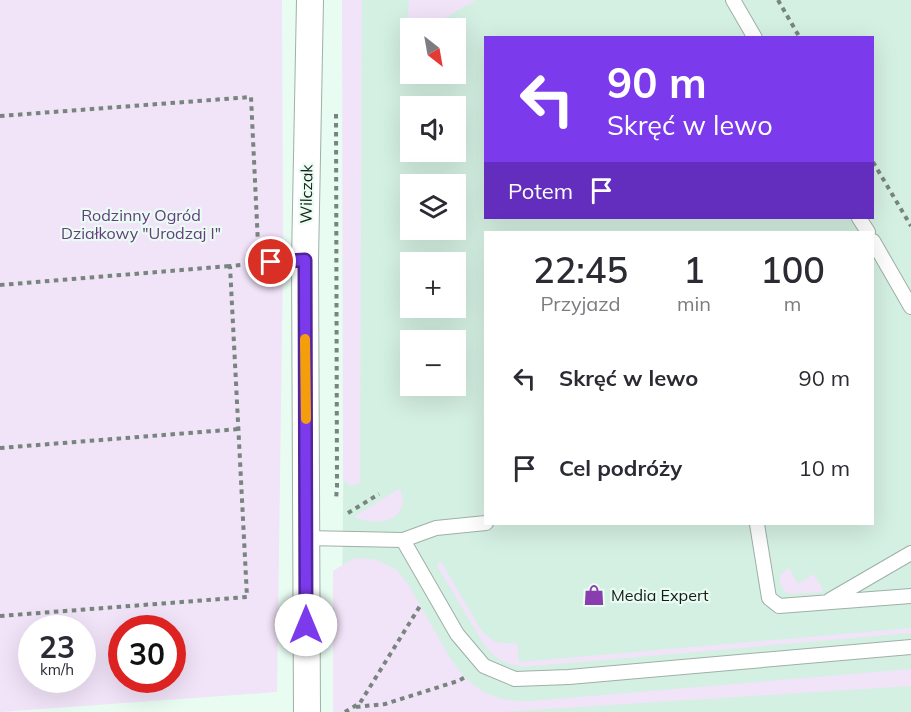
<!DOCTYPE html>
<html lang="pl">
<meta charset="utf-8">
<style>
:root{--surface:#fff;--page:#f7f7f7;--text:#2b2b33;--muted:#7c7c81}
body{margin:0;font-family:Mulish,sans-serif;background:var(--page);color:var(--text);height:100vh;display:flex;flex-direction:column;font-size:22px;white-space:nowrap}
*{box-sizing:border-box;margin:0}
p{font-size:20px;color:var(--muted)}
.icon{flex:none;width:33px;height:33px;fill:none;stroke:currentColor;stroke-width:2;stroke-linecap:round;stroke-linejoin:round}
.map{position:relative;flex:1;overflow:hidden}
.panel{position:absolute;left:484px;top:231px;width:390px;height:294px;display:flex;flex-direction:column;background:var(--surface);border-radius:0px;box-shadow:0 6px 24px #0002}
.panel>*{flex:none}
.guide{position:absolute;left:484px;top:36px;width:390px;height:183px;border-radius:0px;box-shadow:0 6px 24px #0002;background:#7c3aed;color:#fff;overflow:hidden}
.needle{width:39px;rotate:149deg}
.tools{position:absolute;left:400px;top:18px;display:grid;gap:12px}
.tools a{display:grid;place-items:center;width:66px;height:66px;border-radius:0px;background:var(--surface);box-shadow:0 6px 24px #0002;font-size:30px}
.speed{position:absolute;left:18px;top:615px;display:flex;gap:12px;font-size:30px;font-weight:700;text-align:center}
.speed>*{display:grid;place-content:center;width:78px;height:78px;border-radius:50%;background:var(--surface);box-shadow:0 6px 24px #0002;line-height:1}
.speed small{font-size:15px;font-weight:400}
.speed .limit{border:9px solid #d22;background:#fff;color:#111}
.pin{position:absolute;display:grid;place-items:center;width:51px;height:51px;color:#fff;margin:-26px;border:3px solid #fff;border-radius:50%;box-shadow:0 2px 6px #0007}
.me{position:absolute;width:66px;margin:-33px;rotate:0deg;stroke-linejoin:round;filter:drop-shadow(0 0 4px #0008)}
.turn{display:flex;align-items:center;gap:21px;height:126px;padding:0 24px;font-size:27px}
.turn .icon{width:78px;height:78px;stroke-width:2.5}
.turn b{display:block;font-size:42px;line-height:51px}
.then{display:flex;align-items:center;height:57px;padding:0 24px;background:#0003;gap:12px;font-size:22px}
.eta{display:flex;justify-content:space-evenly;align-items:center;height:102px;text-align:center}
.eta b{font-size:36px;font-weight:600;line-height:42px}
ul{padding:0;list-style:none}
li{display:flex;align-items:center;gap:18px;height:90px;padding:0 24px}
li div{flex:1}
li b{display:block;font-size:22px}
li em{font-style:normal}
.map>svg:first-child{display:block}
</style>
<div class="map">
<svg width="911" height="712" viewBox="0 0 911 712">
<rect width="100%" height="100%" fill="#e8fcf2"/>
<path fill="#d4f0e2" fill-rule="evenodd" d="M348,0h563v712h-570zM411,28h45v46h-45zM486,38h387v180h-387zM411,106h45v46h-45zM411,184h45v46h-45zM486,232h387v292h-387zM411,262h45v46h-45zM411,340h45v46h-45z"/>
<path fill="#f1e3f8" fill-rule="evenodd" d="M0,0h282l1,261 -6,431 -277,20zM32,628h50v52h-50zM122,628h50v52h-50z
M342,0h20l-2,483 -9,3 -8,-6z
M409,0h67l-49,28h-16v4l-4,-5z
M400,488c1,4 3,10 3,14 -4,24 -33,22 -49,15z
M359,558l18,2 20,10 11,14 44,77c21,30 42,41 79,40l380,-32v17l-410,26h-168v-141l19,-12z
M439,562l3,1 39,67c12,13 18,14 36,13l2,19 392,-34v5l-388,34 -17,-4 -10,-6 -6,-5 -7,-9 -46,-77 1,-3z
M789,568l9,16 16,-10 9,16 -1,2 -32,2 -6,-3 -4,-8v-8z"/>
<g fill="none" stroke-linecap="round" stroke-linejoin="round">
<defs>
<path id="lane" d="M733,0l22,38
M859,218l9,14
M873,241l38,66
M258,263l47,-3
M757,524l12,74 10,8 132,-10
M306,538l97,2 33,-12 50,-5
M403,540l54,94 27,32 31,13 54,-2 342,-30
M830,600l81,-47"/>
<path id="street" d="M307,712l-2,-452 5,-260"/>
</defs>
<use href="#lane" stroke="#9eb0a7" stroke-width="16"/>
<use href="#street" stroke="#9eb0a7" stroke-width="28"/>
<path stroke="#78847e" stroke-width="4" stroke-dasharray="4.5 4.5" stroke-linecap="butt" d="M778,0l22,38
M336,114l1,373 -1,13
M0,116l251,-19 7,147
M873,162l38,64
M0,285l230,-19
M0,448l239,-19
M348,513l31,-19
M0,616l247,-19 -17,-331 11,-1
M356,707l29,-3 73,-23 9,-5
M345,712l15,-9 60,-97"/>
<use href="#lane" stroke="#fff" stroke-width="14"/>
<use href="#street" stroke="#fff" stroke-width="26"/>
</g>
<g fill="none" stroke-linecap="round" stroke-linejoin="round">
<defs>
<path id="route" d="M271,262l34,-2 1,365"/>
</defs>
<use href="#route" stroke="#51269a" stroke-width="15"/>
<use href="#route" stroke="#7c3aed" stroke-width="10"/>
<path stroke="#f59e0b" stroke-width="10" d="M305,339l1,80"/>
</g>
<defs>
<symbol id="shop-bare" viewBox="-9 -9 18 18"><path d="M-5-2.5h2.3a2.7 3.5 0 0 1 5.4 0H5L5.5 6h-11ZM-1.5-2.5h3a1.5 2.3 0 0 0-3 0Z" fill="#8a3dae" stroke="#e8fcf2" stroke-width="2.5" paint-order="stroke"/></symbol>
</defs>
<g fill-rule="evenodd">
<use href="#shop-bare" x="579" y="580" width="30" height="30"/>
</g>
<g text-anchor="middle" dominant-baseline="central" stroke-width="4.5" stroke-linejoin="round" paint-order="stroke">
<g font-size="16" fill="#161c19" stroke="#e8fcf2">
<text transform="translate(306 194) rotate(-89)">Wilczak</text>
</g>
<g font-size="16" fill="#683a7f" stroke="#e8fcf2">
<text x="141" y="215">Rodzinny Ogród<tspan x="141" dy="18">Działkowy "Urodzaj I"</tspan></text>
</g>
<g font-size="16" fill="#161c19" stroke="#e8fcf2" text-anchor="start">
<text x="611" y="595">Media Expert</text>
</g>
</g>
</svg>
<div class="tools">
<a><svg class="needle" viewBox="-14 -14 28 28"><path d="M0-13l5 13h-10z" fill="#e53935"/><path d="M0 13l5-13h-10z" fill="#7c7c81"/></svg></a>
<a><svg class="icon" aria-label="sound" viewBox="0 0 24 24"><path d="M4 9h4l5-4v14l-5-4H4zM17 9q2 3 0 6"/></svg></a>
<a><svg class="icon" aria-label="layers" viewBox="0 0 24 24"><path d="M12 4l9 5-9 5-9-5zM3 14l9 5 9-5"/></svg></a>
<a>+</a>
<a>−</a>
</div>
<div class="speed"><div>23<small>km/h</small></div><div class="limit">30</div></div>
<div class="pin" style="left:271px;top:262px;background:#d93025"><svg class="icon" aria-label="arrive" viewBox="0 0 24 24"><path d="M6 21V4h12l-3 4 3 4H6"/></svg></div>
<svg class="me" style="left:306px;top:625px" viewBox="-20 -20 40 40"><circle r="19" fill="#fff"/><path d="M0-13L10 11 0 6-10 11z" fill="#7c3aed"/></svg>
<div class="guide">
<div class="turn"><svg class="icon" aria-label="left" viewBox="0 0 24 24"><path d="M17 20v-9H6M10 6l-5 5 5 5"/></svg><div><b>90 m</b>Skręć w lewo</div></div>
<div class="then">Potem<svg class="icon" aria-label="arrive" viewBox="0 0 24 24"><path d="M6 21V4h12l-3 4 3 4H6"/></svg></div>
</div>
<section class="panel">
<div class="eta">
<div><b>22:45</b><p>Przyjazd</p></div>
<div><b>1</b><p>min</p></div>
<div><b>100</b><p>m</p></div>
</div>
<ul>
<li><svg class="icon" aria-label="left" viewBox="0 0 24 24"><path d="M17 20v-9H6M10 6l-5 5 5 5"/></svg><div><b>Skręć w lewo</b></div><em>90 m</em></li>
<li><svg class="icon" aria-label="arrive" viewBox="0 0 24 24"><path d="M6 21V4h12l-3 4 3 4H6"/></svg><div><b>Cel podróży</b></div><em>10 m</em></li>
</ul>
</section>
</div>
